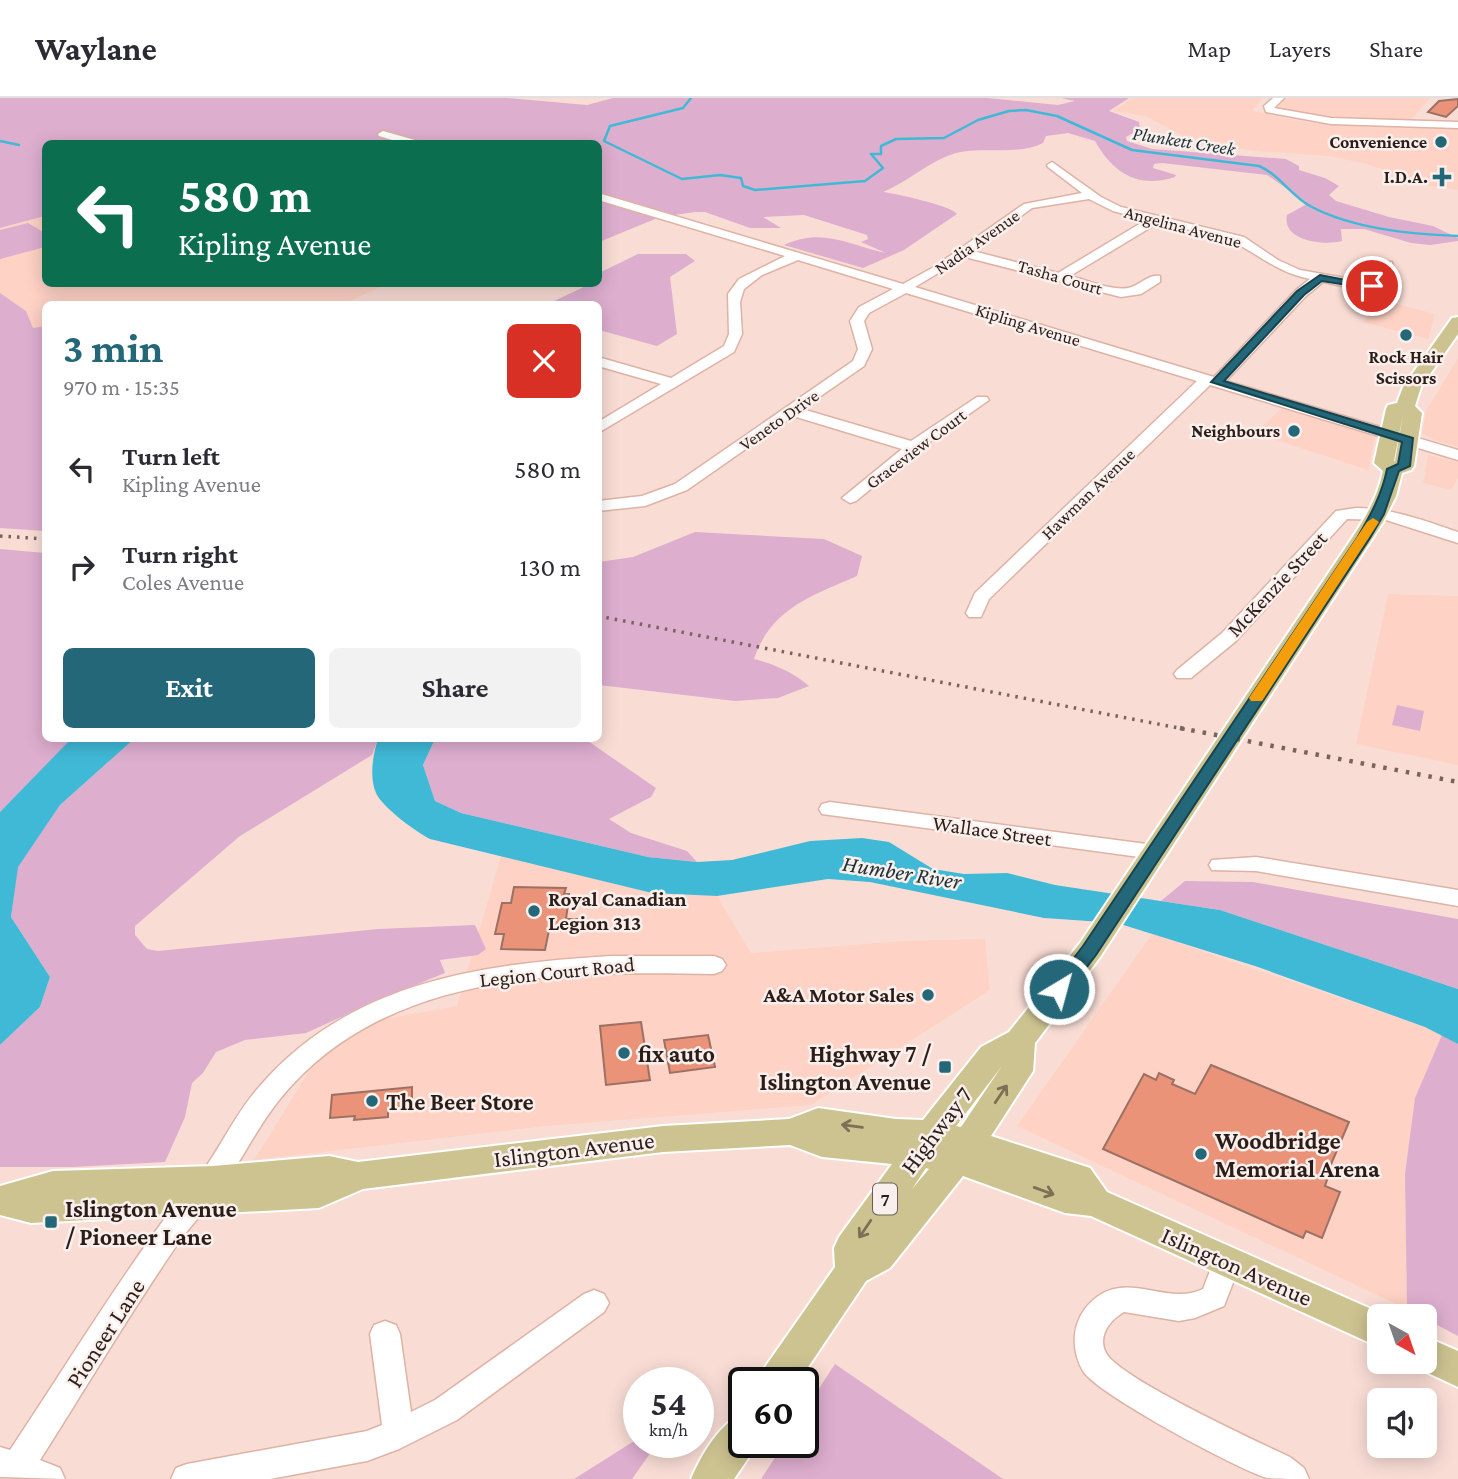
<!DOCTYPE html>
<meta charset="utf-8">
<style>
:root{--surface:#fff;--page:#f2f2f3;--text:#2b2b33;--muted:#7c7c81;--line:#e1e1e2;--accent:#236778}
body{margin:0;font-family:"Crimson Pro",serif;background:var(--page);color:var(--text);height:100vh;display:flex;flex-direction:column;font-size:26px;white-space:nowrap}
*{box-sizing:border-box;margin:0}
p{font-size:23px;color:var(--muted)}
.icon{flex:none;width:38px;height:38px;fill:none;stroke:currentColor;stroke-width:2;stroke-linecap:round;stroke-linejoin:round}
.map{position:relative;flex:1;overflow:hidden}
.details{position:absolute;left:42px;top:203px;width:560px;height:441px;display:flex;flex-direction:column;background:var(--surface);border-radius:10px;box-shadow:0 4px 18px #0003}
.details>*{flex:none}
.guide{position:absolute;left:42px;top:42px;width:560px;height:147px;border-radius:10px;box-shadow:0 4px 18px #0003;background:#0b6e4f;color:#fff;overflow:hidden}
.needle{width:46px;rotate:140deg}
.controls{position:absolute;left:1367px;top:1206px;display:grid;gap:14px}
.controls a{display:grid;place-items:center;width:70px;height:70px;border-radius:10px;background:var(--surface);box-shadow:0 4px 18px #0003;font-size:35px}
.speed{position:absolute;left:623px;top:1269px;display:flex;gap:14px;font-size:35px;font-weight:700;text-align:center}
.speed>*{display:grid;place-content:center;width:91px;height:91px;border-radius:50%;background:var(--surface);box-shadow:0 4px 18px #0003;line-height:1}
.speed small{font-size:18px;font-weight:400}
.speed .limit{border:4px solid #111;border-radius:10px;background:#fff;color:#111}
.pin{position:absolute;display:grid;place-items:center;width:60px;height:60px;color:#fff;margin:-30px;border:4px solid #fff;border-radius:50%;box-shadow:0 2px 7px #0007}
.me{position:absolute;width:77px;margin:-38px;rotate:37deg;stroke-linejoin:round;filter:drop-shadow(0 0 5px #0008)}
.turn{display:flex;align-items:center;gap:24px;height:147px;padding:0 21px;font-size:32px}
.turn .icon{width:91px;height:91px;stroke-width:2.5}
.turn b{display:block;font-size:49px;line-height:60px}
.round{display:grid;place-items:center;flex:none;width:74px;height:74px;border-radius:10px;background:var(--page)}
.headline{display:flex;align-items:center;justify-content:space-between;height:119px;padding:0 21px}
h1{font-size:42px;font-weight:700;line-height:52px;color:var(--accent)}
.cta{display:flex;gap:14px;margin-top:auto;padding:14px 21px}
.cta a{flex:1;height:80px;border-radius:10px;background:var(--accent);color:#fff;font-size:28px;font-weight:700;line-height:80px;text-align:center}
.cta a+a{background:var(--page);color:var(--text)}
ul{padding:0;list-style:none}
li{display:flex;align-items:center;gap:21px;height:98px;padding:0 21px}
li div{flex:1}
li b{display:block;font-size:26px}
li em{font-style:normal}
header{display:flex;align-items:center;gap:42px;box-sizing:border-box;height:98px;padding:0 35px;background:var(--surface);border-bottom:2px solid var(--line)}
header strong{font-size:33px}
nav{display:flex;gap:38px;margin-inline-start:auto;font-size:24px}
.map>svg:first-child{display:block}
</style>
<header>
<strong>Waylane</strong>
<nav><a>Map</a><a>Layers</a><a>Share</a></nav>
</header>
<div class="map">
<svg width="1458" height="1381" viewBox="0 0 1458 1381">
<rect width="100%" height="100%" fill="#f9ddd5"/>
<path fill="#fed2c5" d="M1133,0h130l-11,13 59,12 147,6v61l-47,-7 -18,-10 -26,-9 -38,-8 -75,-5 -57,-8 -52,-27 -32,-5z
M1286,0h144l-20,23 -68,-1 -67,-10z
M45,118l1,68h341l-44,20h-297l-1,22 -12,2 -7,-17 -26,-18v-65z
M1382,202l53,14 -7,25 -65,-17z
M1458,260v89l-24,-7 -12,-7 4,-22z
M1282,310l91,27 2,3 -7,32 -113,-37z
M1428,357l30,7v16l-7,12 -28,-7z
M1388,496l70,2v169l-102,-21z
M501,758l151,37 65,3 34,57 151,-12 83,-2 5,51 -179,115 -265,21 -292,34 62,-100 63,-40 78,-14z
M1152,836l273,93 17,8 -27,63 -10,76 2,135 -390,-183z"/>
<path fill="#deaecf" d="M0,0h507l80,7 26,-7h374l71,7 17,-4 -14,-3h68l-20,13 30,11 1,7 -14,8 1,4 25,8 134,10 13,7v4l26,8 14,8 -10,9 7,6 53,16 44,9 25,12v3l-28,4 -19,-2 -47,-14h-23l1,12c-17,5 -61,0 -55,-26l18,-10 1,-3 -39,-27 -105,-12 -8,1 -1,4 23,7 -1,2c-37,12 -62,-4 -80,-36l-27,-8 -22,3 -3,7c-26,13 -59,3 -87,10 -27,8 -48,29 -73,39 11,1 69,14 74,22l-53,36 -41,18 -79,-23c39,-18 64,0 102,8l-25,-11 7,-3 -1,-4 -63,-20 -41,2 18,11h-31l-45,-16h-10l-35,5 -61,25 -1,-98h-552l-1,72 -45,12z
M28,125l17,10v14l-45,12v-29z
M638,156h48l9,7 -25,16 7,57 -20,12 -58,-16 -1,-26h-50l42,-20h8l3,-12z
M0,195l26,18 7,17 12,-2v205l-45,-3z
M695,434l129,7 38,17 -5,20c-45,20 -86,32 -103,83 20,5 39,13 55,27l-31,12 -43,3 -136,-16v-123l34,-5z
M0,451l45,4 1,185 26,1 -72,73z
M1397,607l27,6 -4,20 -28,-6z
M134,641h244l-6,16 -132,81 -105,90v9l12,14 11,2 220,-22 97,-4 11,24 -8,6 -38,5 5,13 -71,29 -68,31 -61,7 -29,12 -13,21 -11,10 -7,34 -20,45 -92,5h-73v-122l40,-38 10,-30 -39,-60 6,-50 43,-62z
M435,641h150l71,49 -5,9 -42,22 22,14 56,18 10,11 -49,-5 -187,-44 -26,-12 -12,-36z
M1185,783l68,1 205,37v70l-238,-79 -59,-9z
M1442,937l16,9v292l-51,-27 -2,-135 10,-76z
M835,1266l168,115h-242l24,-37h18v-29z
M639,1340v4h19l-26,37h-58z"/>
<path fill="#40b9d7" d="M72,640l62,1 -74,66 -42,62 -7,50 39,60 -10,30 -40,38v-233z
M378,641h57l-12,26 12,36 26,12 187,44 49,5 35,-2 78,-19 52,-3 27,4 44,27 31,5 43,-1 48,12 165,25 238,79v55l-33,-17 -170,-61 -138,-43 -73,-5 -174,-36 -42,-3 -111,17 -65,-3 -222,-54c-14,-7 -48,-32 -54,-46 -7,-16 -3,-39 2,-54z"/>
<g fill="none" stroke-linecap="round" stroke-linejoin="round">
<path stroke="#40b9d7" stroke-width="2.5" d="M691,0l-8,10 -73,18 -6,15 78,38 38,-4 21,3 2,8 12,4 110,-9 18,-13 -12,-14h10v-8l15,-7 48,-1 34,-18 31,-9 17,-1 31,6 75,34 127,16c21,9 31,29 51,40 43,23 100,28 148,30
M0,43l19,4"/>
</g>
<path fill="#ea9378" stroke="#9a7164" stroke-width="2" d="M1458,1v7l-12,11 -18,-5 11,-11z
M514,789l52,1 -2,6h5v3l-3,22h11l-2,12 -26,-1 -4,20 -44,-1 3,-15h-9l7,-31h9z
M641,924l9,58 -44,5 -6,-59z
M708,937l7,32 -45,6 -6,-33z
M1211,967l138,57 -23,54 2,1 -3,9 15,6 -18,46 -16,-7 -3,7 -200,-89 41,-75 12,6 3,-7 15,7 -2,4 23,10z
M412,989v19l-24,3v8l-34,3 1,-4 -25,2 2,-23z"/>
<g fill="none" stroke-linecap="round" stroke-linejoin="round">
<defs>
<path id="minor" d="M1273,0h11l-10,10 57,10 127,4v6l-127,-4 -65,-12 -2,-6z
M383,33l39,11 1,2h-18l-26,-8 -1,-2z
M1052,64l49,35 20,10 123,30 34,23 22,10 67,12c12,-3 12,-10 17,-20h8l2,10c-21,27 -41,15 -71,10l-17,14 -80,85 232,69v10l-248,-75 -221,214 -8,18h-12l-3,-4 9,-20 222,-212 -291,-88 -37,20 -5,8 8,28 -8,17 -62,43 109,32 66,-44h10l2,3 -71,50 -62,51 -6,2 -8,-5 60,-49 -109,-33 -106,74 -42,16 -47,5v-10l44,-5 33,-12 178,-123 5,-12 -8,-28 9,-14 34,-18 -95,-29 -36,15 -18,14 -4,13 2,32 -8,18 -136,81v-11l63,-38 -63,-18v-9l73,21 53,-32 5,-12 -1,-40 11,-15 46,-23 -187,-56v-7l305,91 31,-17 90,-63 58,-11 -34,-26 -1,-2zM1089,101l24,12 33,9 -88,53 -85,-22 59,-43zM1158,125c23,6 59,10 79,21 27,14 42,29 73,35l-14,11 -82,87 -299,-90 50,-30 156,40 20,-3 19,-12v-6c-13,-2 -20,10 -32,12 -17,3 -41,-8 -58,-12z
M1356,410c36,0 69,13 102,24v11l-72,-23 -39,-1 -111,122 -45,37h-14l-3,-4 3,-4 45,-37 114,-122z
M830,704l324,43 8,2 3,5 -3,5 -8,2 -332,-45 -3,-5 3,-5z
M1256,759l202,33v16l-202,-35 -44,-1 -3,-5 3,-5z
M611,858h103l8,3 4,6 -4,6 -8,3c-144,-3 -315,-4 -421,110 -33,35 -47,71 -74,108 -13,18 -28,33 -40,50 -49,71 -93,146 -139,218l20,8 5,11 -65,-2v-30l10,3c50,-75 97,-152 150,-225 12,-17 28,-33 40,-50 21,-28 35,-61 59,-88 90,-105 221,-123 352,-131z
M1227,1152l10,3 4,9 -17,44 -29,12 -16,3 -55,-9c-14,8 -27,24 -18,41 13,25 152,89 184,104l14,11 5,11c-13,0 -30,0 -42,-1 -30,-9 -170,-84 -184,-107 -13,-23 -11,-51 8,-69 35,-34 74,5 112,-13l14,-36z
M594,1192l10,4 5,9 -5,9 -147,108 -58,29 -32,12 -97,18h-99l5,-11 11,-4 180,-33 15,-6 -12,-91 4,-9 11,-4 11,4 4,9 11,78 24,-12 149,-106z"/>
<path id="major" d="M1458,219v17l-37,53 -6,19 7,7 -8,53 -3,4 -9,3 -6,23 -13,26 -283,435 -65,86 -2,28 -42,65 99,32 17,24 280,124h-8v31l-288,-131 -26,-3 -102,-37 -73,92 -24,13 -68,101h-40l5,-12 72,-103 -1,-19 5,-11 53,-73 -70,-7 -32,-12 -127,7 -300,37 -44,19 -288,15 -31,-8v-29l53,-15 160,-5 116,-10 29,6 305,-36 126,-7 29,-11 78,11 27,1 58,-73 28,-15 71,-89 272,-405c14,-21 26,-42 31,-67l-9,-8 12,-54 2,-4 9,-2 6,-16 49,-69zM1403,317l-8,46h-1zM1002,968l-41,61 -5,-1zM926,1070l3,1 -17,20z
M1424,1238l34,15v36l-47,-22 -2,-3h15z
M744,1315v29h15l-25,37h-43c10,-23 29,-57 53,-66z"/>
</defs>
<use href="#minor" stroke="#deb2a4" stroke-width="3"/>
<use href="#major" stroke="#fff" stroke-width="4"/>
<use href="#minor" fill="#fff" fill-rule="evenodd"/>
<use href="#major" fill="#cdc391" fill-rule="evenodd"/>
<path stroke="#78645e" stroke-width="3.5" stroke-dasharray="2.5 6" stroke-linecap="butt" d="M0,438l46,3
M598,518l591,114"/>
<path stroke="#78645e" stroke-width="4.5" stroke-dasharray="3.5 8" stroke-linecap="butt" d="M1180,630l278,54"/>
</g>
<defs><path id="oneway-shaft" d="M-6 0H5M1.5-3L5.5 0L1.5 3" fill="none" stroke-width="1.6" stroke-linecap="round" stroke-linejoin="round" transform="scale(1.75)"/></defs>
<g stroke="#7d7054">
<use href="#oneway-shaft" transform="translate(1001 996) rotate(-56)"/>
<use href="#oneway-shaft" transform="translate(852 1028) rotate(-172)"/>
<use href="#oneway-shaft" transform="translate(1044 1093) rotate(20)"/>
<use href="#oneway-shaft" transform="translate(865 1131) rotate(124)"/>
</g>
<path fill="#236778" stroke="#17434e" stroke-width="2" d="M1320,177l57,11 -5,3 -50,-8 -18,14 -80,86 189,57 -3,28 -11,5 -15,43 -14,24 -274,417 -30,39h-13l-3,-5 3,-4 30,-39 274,-408c13,-22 25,-43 30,-69l11,-5 4,-22 -191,-60 86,-91z"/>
<path fill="#f59e0b" d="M1373,420l6,4 -115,176 -2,3h-11l-2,-3 118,-176z"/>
<g fill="#236778" stroke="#f9efec" stroke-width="2.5">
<circle cx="1441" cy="44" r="7"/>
<path d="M1438.5 68.5h7v7h7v7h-7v7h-7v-7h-7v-7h7z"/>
<circle cx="1406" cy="237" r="7"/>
<circle cx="1294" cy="333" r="7"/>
<circle cx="534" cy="813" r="7"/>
<circle cx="928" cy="897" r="7"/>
<circle cx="624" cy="955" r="7"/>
<rect x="938" y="962" width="14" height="14" rx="3.5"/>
<circle cx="372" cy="1003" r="7"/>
<circle cx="1201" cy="1056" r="7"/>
<rect x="44" y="1117" width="14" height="14" rx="3.5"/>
</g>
<g text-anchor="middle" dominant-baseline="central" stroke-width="5" stroke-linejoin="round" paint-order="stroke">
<g font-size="18" font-weight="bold" fill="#2d1d18" stroke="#f9efec" text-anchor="end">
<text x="1427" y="44">Convenience</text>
<text x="1428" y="79">I.D.A.</text>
<text x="1406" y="259" text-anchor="middle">Rock Hair<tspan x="1406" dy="21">Scissors</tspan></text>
<text x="1280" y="333">Neighbours</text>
</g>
<g font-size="18" fill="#2d1d18" stroke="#f9efec">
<text transform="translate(1183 129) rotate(15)">Angelina Avenue</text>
<text transform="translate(977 144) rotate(-35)">Nadia Avenue</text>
<text transform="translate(1060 179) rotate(16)">Tasha Court</text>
<text transform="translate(1028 227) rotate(17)">Kipling Avenue</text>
<text transform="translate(779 322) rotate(-35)">Veneto Drive</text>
<text transform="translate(916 351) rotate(-37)">Graceview Court</text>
<text transform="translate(1088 396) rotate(-44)">Hawman Avenue</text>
</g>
<g font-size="19" font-style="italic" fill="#1b3035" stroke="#f9efec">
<text transform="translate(1184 43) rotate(9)">Plunkett Creek</text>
</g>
<rect fill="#f9efec" stroke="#6a5c58" stroke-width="2" x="873" y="1085.5" width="24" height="31" rx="5"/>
<g font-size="19" font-weight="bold" fill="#2d1d18">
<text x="885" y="1101">7</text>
</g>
<g font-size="21" fill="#2d1d18" stroke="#f9efec">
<text transform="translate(1277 486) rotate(-47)">McKenzie Street</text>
<text transform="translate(992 733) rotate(8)">Wallace Street</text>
<text transform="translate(557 874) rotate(-6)">Legion Court Road</text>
</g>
<g font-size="21" font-weight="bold" fill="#2d1d18" stroke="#f9efec" text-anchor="start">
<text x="548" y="801">Royal Canadian<tspan x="548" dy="24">Legion 313</tspan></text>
<text x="914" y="897" text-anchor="end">A&amp;A Motor Sales</text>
</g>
<g font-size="23" font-style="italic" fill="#1b3035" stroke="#f9efec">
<text transform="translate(902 774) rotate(9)">Humber River</text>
</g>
<g font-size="24" font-weight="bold" fill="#2d1d18" stroke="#f9efec" text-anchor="start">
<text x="638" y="955">fix auto</text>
<text x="931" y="955" text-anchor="end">Highway 7 /<tspan x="931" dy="28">Islington Avenue</tspan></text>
<text x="386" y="1003">The Beer Store</text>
<text x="1215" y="1042">Woodbridge<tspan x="1215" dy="28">Memorial Arena</tspan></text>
<text x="65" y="1110">Islington Avenue<tspan x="65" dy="28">/ Pioneer Lane</tspan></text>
</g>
<g font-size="24" fill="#2d1d18" stroke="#f9efec">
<text transform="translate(936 1032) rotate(-53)">Highway 7</text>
<text transform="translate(574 1051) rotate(-7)">Islington Avenue</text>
<text transform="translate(1237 1168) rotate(24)">Islington Avenue</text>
<text transform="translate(105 1235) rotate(-57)">Pioneer Lane</text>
</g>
</g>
</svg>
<div class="controls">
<a><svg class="needle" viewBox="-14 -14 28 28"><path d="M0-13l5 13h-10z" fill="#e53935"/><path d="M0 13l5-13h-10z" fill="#7c7c81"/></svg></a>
<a><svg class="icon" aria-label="sound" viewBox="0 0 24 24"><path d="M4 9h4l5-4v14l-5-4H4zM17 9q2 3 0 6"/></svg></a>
</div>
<div class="speed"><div>54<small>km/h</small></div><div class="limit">60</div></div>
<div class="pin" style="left:1372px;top:188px;background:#d93025"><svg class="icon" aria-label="arrive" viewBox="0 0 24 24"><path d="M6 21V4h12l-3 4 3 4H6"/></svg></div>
<svg class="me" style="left:1059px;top:891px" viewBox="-20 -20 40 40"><circle r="17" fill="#236778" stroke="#fff" stroke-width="3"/><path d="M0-11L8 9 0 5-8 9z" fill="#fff"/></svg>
<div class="guide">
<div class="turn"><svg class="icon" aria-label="left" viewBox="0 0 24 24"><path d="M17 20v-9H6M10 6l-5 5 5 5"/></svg><div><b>580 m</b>Kipling Avenue</div></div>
</div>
<section class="details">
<div class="headline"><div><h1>3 min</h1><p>970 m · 15:35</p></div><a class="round" style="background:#d93025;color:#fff"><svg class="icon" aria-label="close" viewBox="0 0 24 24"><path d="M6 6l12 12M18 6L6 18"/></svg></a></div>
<ul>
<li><svg class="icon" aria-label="left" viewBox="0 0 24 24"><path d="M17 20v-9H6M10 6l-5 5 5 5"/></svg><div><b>Turn left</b><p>Kipling Avenue</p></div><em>580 m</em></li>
<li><svg class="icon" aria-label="right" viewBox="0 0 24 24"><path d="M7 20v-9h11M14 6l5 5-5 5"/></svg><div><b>Turn right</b><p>Coles Avenue</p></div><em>130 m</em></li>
</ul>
<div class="cta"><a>Exit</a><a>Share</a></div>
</section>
</div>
